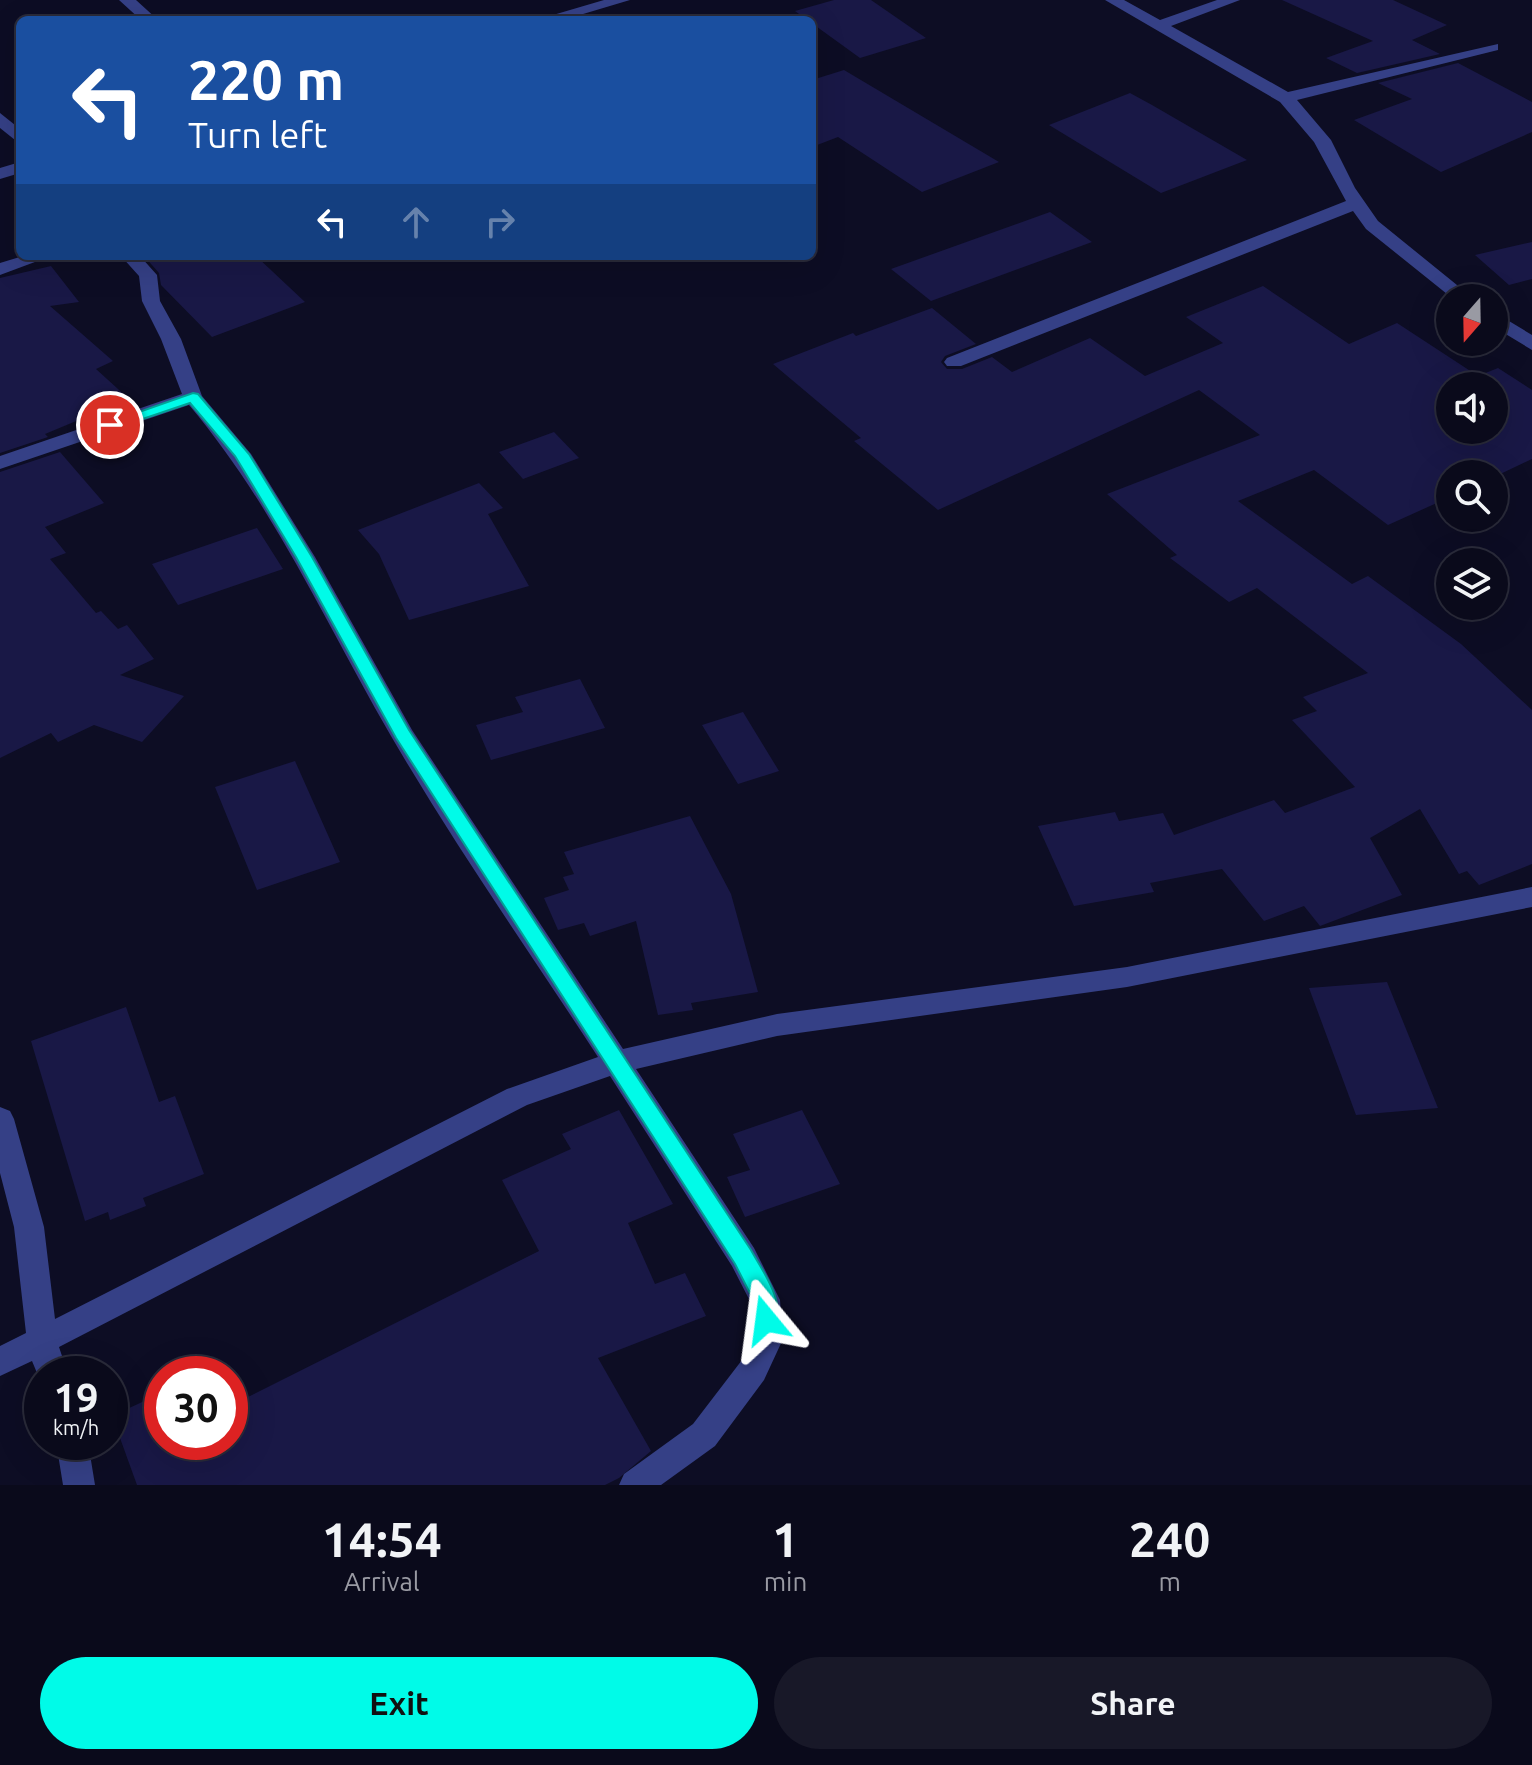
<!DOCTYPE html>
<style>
:root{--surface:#0a0a1b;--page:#181828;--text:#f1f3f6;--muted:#999aa3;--line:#2a2b3a;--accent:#00fbe8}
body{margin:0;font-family:Ubuntu,sans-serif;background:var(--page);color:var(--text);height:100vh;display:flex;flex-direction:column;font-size:30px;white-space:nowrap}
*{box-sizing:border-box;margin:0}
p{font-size:26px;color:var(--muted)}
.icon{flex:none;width:44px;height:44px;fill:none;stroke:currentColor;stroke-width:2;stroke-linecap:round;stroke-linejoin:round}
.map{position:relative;height:1485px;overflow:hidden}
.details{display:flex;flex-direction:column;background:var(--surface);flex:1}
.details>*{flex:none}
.hud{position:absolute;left:16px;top:16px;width:800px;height:244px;border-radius:12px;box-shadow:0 8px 32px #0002,0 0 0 2px var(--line);background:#1a4fa0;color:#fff;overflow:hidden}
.needle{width:52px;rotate:200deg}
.buttons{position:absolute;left:1436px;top:284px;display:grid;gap:16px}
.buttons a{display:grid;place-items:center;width:72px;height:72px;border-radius:50%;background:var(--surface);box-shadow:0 8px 32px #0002,0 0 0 2px var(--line);font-size:40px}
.speed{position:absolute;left:24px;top:1356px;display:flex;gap:16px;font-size:40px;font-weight:700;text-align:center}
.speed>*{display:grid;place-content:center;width:104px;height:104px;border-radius:50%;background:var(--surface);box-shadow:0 8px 32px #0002,0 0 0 2px var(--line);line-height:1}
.speed small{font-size:20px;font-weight:400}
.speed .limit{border:12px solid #d22;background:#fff;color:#111}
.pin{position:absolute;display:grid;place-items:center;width:68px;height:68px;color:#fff;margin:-34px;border:4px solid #fff;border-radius:50%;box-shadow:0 2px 8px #0007}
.me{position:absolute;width:88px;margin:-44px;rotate:344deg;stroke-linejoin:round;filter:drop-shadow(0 0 6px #0008)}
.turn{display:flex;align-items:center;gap:28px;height:168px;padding:0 40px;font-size:36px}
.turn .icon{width:104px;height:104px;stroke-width:2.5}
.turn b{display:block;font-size:56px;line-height:68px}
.lanes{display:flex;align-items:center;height:76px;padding:0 40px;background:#0003;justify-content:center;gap:40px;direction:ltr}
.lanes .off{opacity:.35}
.eta{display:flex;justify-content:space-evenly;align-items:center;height:136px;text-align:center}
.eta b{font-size:48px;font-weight:700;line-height:56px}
.primary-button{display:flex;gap:16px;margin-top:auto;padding:16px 40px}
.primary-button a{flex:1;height:92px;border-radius:48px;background:var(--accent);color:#111;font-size:32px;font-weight:700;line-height:92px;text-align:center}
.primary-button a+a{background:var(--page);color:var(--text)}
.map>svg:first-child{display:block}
</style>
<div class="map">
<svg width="1532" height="1485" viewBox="0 0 1532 1485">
<rect width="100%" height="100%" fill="#0d0d24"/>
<path fill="#191846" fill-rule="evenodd" d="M834,0h37l55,38 -66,20 -65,-47z
M1282,0h111l54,25 -35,15 28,14 -83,19 -31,-15 47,-17z
M1458,63l74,39v30l-91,40 -87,-52 58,-21 -34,-16z
M844,70l155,92 -77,30 -84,-55 -26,10v-67z
M1130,93l22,12 95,55 -86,33 -112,-68z
M1050,212l42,30 -161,59 -40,-32z
M1532,242v37l-23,6 -34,-30z
M144,256h112l49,46 -93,35 -51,-52 -2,-12z
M51,266l28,36 -29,4 63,55 -17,8 33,30 -84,35 3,3 -48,16v-175z
M1263,286l86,58 48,-21 81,53 20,-8 34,22v69l-38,18 -44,-3v23l-62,28 -74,-55 -76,31 114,83 16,-8 93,68 71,66v154l-53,21 -12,-14 -8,3 -39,-65 -50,29 32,57 -82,31 -16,-20 -40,15 -42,-52 -72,14 4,9 -80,14 -36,-80 77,-14 4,9 44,-8 11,22 100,-35 11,13 70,-26 -63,-67 25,-9 -14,-14 65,-24 -111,-85 -28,14 -59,-44 7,-3 -70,-61 153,-59 -61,-45 -261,120 -84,-69 7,-3 -88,-74 80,-31 3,3 76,-28 44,36 -31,12 -4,6 6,7h15l30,-12 20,15 78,-34 55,38 78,-33 -37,-26zM1450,386h44v44h-44z
M554,432l25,26 -56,21 -24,-27z
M60,452l44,51 -59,24 21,26 -16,6 46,54 5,-2 17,18 9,-4 27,34 -34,16 64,21 -42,46 -48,-17 -36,17 -7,-9 -51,25v-286z
M479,483l24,25 -15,6 41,72 -120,34 -30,-66 -21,-24z
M257,528l26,41 -105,36 -26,-41z
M580,679l25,49 -114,32 -15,-35 47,-13 -8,-15z
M743,712l36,59 -41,13 -36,-59z
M295,761l45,101 -83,28 -42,-103z
M690,816l41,78 27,98 -67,11 2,7 -35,5 -22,-94 -46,15 -6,-13 -26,7 -14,-32 25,-8 -6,-13 11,-3 -10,-22z
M1387,982l51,126 -82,7 -47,-127z
M126,1007l33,95 16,-6 29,78 -61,24 3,8 -36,14 -2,-8 -23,9 -54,-180z
M619,1110l54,94 -45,19 27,61 30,-11 21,43 -108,42 53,93 -32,27 -14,7h-468l-25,-69 41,-19 9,26v19h68v-36l309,-155 -37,-71 69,-31 -9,-15z
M802,1110l38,74 -95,33 -18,-40 23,-7 -17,-36z"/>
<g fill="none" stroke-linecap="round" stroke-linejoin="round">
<path fill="#354086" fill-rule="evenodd" d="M119,0h17l22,20h-17z
M604,0h26l-67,20h-27z
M1105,0h19l36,20 57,-20h23l-69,26 117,66 210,-48v6l-201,50 34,40 24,48 23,33 95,77h-21l-86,-69 -13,-18 -392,155h-14l-3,-4 3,-4 399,-157 -32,-59 -34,-40z
M0,113l20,16v15l-20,-16z
M20,162v11l-20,6v-11z
M23,256h28l-51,19v-12z
M121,256h19l17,19 3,26 21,38 21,57 49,58 64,103 97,173 211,319 154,-35 350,-47 405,-80v20l-405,80 -350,49 -141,33 118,179 26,52 3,39 -19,41 -49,66 -54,39h-42l5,-11 69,-50 49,-64 11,-22 -3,-37 -18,-35 -122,-190 -83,29 -468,242 9,27h-26v11l-10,-24 -32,15v-30l26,-13 -12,-106 -14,-54v-66l10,4 4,8 30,108 11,92 452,-230 91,-32c-69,-106 -143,-211 -207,-321 -66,-114 -117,-230 -202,-331l-189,64v-13l182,-62 -21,-55 -19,-38 -3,-25z
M1494,312l38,23v15l-38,-23z
M56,1442h32l7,43h-32z"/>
</g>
<path fill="#00fbe8" stroke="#00a397" stroke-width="2" d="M193,393l5,1 51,60 63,103 97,173 342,520c12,22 35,52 24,77l-9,3 -8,-3 -4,-26 -19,-37 -339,-526 -100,-181 -61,-101 -45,-53 -74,25 -14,-3z"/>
</svg>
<div class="buttons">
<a><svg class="needle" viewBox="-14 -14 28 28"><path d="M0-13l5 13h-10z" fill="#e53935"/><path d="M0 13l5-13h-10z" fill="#999aa3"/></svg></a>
<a><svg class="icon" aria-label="sound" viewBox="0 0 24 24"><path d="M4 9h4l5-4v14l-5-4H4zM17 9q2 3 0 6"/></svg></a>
<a><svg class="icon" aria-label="search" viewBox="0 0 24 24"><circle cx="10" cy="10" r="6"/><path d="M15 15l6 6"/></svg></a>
<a><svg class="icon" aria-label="layers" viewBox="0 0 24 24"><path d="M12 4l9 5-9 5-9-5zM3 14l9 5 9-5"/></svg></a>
</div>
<div class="speed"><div>19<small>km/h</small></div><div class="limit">30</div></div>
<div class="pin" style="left:110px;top:425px;background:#d93025"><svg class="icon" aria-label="arrive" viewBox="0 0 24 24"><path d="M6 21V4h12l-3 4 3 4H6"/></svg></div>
<svg class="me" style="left:766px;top:1320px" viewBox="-20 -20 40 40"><path d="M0-17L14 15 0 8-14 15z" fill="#00fbe8" stroke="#fff" stroke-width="4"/></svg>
<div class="hud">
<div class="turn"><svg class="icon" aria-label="left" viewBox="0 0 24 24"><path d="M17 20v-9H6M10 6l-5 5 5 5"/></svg><div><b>220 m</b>Turn left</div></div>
<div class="lanes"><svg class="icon" aria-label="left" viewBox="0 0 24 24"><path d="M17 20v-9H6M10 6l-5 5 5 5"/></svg><svg class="icon off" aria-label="ahead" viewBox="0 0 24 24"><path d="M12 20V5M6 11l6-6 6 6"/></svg><svg class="icon off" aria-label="right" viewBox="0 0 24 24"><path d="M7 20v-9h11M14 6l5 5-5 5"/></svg></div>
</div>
</div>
<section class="details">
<div class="eta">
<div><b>14:54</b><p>Arrival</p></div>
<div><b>1</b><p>min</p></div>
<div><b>240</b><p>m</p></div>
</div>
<div class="primary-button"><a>Exit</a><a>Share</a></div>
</section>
